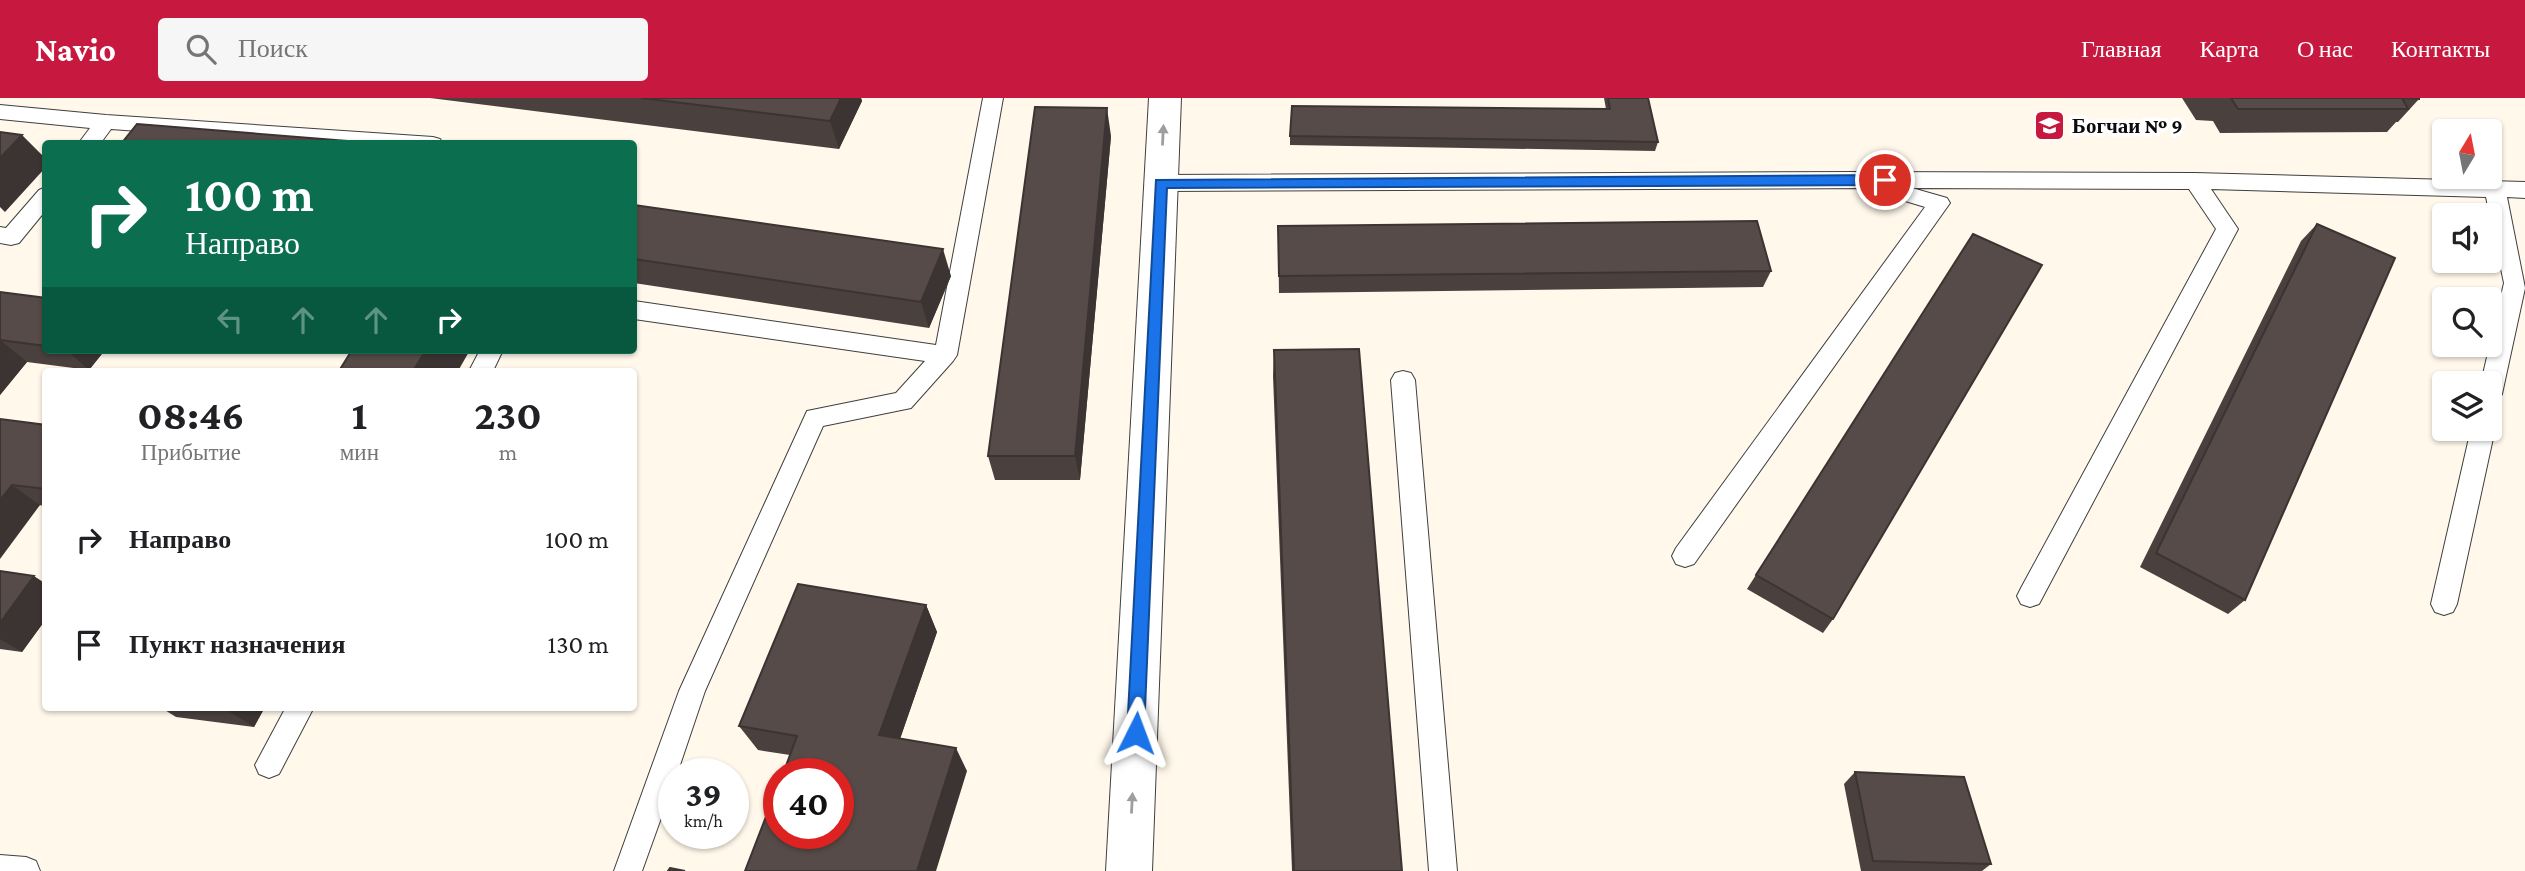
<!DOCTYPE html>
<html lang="ru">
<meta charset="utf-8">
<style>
:root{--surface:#fff;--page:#f6f6f6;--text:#202124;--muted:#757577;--accent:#c7193f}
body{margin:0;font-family:"Crimson Pro",serif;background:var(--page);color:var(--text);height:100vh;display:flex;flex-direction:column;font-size:26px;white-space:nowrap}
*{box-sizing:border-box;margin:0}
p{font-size:23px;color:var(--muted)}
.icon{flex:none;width:38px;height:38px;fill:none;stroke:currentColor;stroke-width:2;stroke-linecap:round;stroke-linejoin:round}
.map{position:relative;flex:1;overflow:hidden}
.sheet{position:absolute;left:42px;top:270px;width:595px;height:343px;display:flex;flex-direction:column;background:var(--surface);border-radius:7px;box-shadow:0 2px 5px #0004}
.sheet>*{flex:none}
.banner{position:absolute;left:42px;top:42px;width:595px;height:214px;border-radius:7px;box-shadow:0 2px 5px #0004;background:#0b6e4f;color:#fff;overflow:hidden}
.needle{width:46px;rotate:10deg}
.tools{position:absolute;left:2432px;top:21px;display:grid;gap:14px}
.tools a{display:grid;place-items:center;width:70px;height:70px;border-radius:7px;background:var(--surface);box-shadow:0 2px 5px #0004;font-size:35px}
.speed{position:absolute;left:658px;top:660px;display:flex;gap:14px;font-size:35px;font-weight:700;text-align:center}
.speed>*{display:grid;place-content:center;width:91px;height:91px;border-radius:50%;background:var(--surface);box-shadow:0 2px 5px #0004;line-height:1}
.speed small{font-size:18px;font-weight:400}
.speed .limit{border:10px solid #d22;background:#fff;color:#111}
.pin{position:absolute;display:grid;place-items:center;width:60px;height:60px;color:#fff;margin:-30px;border:4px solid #fff;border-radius:50%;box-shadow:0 2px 7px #0007}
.me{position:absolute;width:77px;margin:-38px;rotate:3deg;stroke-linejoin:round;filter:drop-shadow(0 0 5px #0008)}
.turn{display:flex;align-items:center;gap:24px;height:147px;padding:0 28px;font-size:32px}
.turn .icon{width:91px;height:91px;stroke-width:2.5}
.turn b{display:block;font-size:49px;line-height:60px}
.lanes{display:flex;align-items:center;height:66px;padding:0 28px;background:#0003;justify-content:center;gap:35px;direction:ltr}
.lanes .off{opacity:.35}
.eta{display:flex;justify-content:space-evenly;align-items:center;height:119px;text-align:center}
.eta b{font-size:42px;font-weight:700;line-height:49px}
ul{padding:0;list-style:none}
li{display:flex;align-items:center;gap:21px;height:105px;padding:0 28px}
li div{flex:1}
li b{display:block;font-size:26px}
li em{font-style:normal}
header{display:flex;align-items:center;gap:42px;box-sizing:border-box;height:98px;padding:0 35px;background:var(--accent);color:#fff}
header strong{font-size:33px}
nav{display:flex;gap:38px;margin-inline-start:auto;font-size:24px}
.search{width:490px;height:63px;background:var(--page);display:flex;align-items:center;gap:18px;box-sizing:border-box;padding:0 24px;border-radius:7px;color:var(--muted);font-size:26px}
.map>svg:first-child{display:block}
</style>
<header>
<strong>Navio</strong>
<div class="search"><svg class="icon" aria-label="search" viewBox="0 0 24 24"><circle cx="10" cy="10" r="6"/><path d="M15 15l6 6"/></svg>Поиск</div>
<nav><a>Главная</a><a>Карта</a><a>О нас</a><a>Контакты</a></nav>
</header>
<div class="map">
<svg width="2525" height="773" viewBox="0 0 2525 773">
<rect width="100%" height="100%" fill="#fff8eb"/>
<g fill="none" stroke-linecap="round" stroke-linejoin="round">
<defs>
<path id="service" d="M983,0h20l-46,257 -4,6 -42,47 -88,18 -118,265 -28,83h-3v8l-32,89h-28l65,-180 128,-280 89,-18 29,-32 -291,-42v-18l302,44z
M0,7l106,10 327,22 7,2 3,5h-124l-208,-15 -11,15h-22l12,-16 -90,-9z
M1859,74l336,1 330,9v16l-18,-1 18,91 -23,106 -4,7 -8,2v-20h-9l23,-100 -18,-86 -275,-8 27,40 -199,375 -9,3 -9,-3 -4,-8 4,-8 195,-359 -27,-40 -277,-1 35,10 3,5 -256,361 -9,3 -9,-3 -4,-8 4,-8 249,-341 -46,-14 -3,-5 -715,3 -7,-3 -4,-5 4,-5 7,-3z
M46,89v23l-27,33 -8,2 -11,-2v-16l6,1 33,-38z
M480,252h23l-10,21h-24z
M1403,273l8,2 4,7 42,491h-28l-38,-491 4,-7z
M2490,324l5,7 -38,175 -4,8 -9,3 -9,-3 -4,-8 40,-175h19z
M286,609h28l-35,67 -10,4 -10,-4 -4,-9z
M0,757l26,2 10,4 4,10h-40z"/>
<path id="tertiary" d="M1149,0h32l-29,773h-46z"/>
</defs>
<use href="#service" stroke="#3f3f3f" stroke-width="2"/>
<use href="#tertiary" stroke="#3f3f3f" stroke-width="2"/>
<use href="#service" fill="#fff" fill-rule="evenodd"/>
<use href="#tertiary" fill="#fff" fill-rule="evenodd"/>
</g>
<path fill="#4a403e" d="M430,0h431l1,3 -23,48z
M1604,0h44l10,44 -3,9 -365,-6v-9l316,-27z
M2182,0h237v1l-21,23h-2l-9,10 -167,1 -7,-12 -17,-1z
M1111,38l-31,344h-85l-7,-24z
M634,107l317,71 -22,52 -295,-45z
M2317,126l-72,376 -17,14 -88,-47 161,-326z
M1278,128l493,45 -8,16 -484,6z
M1973,136l-140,385 -10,14 -76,-44z
M0,194l46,6v52h59l-16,20 -62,-8 -27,33z
M1274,252l128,521h-110l-19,-495z
M46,327v81l-46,-6z
M0,473l46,13v35l-24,33 -22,-3z
M926,507l11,27 -37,107 67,32 -177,-16 -32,-5 -19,-24z
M160,609h105l-11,20 -78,-10z
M1855,674l136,92 -9,7h-121l-17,-87z"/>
<path fill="#3c3432" d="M841,0h20l1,3 -23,48 -9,-28z
M1107,10l4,28 -31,344 -5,-24z
M22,37l24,24v8l-41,45 -5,-5v-49z
M943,151l8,27 -22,52 -8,-26z
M0,242l27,22 -27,33z
M66,252h39l-16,20z
M426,252h44l-12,21h-45z
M12,387l28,20 -40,54v-59z
M34,478l12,8v35l-24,33 -22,-13v-16z
M926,507l11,27 -44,127 -14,-24z
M222,609h43l-11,20z
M956,650l11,23 -31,100h-19z"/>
<path fill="#564b48" stroke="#3c3432" stroke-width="2" d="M641,0h200l-11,23z
M1608,0h40l10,44 -368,-6 2,-30 318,3z
M2231,0h188v1l-17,-1 6,11h-170z
M1035,9l72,1 -32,348h-87z
M137,26l248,20h-264z
M0,34l22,3 -22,23z
M634,107l309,44 -22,53 -287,-43z
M1757,123l14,50 -492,5 -1,-50z
M2317,126l78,34 -150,342 -89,-47z
M1973,136l69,31 -209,354 -77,-44z
M0,194l46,6v48l-46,-6z
M1359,251l43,522h-108l-20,-521z
M352,252h74l-13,21h-74z
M0,321l46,6v64l-34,-4 -12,15z
M0,473l34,5 -34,47z
M798,486l128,21 -47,130 77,13 -39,123h-172l34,-88v50h59v-59h-55l14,-38 -58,-10z
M1855,674l109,5 27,87 -118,-3z
M670,770l15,3h-17z"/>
<defs><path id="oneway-solid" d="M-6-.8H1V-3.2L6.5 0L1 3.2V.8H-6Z" transform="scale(1.75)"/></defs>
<g fill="#9e9e9e">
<use href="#oneway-solid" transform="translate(1163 37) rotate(-87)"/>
<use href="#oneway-solid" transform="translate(1132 705) rotate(-87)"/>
</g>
<path fill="#1a73e8" stroke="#114b97" stroke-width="2" d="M1885,77l7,5 -7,5 -718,3 -23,545 -2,6 -6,3 -7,-3 -2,-6 29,-553z"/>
<defs>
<symbol id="school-square" viewBox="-11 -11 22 22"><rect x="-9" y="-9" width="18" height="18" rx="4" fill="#c7193f" stroke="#fff"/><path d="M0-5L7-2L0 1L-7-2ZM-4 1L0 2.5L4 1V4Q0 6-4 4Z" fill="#fff"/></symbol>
</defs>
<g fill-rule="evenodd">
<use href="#school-square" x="2032" y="10" width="35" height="35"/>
</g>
<g text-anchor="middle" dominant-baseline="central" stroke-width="7" stroke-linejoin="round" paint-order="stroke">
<g font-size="21" font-weight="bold" fill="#0c0c0c" stroke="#fff" text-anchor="start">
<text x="2072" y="28">Богчаи № 9</text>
</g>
</g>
</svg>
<div class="tools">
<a><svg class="needle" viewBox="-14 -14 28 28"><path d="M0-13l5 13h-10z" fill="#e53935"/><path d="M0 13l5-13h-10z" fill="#757577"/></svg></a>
<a><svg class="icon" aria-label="sound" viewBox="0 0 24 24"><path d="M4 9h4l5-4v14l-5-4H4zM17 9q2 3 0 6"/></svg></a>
<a><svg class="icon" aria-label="search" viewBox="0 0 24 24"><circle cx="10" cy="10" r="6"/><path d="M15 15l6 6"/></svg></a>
<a><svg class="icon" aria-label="layers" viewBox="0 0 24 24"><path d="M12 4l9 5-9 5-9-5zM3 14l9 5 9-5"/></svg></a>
</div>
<div class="speed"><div>39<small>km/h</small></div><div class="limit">40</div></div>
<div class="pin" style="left:1885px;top:82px;background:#d93025"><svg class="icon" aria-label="arrive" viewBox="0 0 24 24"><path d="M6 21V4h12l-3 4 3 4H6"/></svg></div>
<svg class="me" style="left:1136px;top:635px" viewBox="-20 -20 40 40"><path d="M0-17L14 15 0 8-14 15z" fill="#1a73e8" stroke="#fff" stroke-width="4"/></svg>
<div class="banner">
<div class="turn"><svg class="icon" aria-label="right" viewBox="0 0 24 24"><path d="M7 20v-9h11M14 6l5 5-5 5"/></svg><div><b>100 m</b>Направо</div></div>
<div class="lanes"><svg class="icon off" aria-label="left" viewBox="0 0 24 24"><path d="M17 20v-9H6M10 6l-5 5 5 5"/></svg><svg class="icon off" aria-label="ahead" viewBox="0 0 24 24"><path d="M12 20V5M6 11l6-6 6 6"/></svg><svg class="icon off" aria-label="ahead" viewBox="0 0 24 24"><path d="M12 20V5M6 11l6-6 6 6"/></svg><svg class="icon" aria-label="right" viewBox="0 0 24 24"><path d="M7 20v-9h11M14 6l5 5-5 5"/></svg></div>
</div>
<section class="sheet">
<div class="eta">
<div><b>08:46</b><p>Прибытие</p></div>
<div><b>1</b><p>мин</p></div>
<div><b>230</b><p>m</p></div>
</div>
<ul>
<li><svg class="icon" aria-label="right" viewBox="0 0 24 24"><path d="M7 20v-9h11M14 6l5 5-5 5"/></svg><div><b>Направо</b></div><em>100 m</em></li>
<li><svg class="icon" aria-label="arrive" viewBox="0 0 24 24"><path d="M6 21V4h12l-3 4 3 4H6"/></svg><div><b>Пункт назначения</b></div><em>130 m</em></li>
</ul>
</section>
</div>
